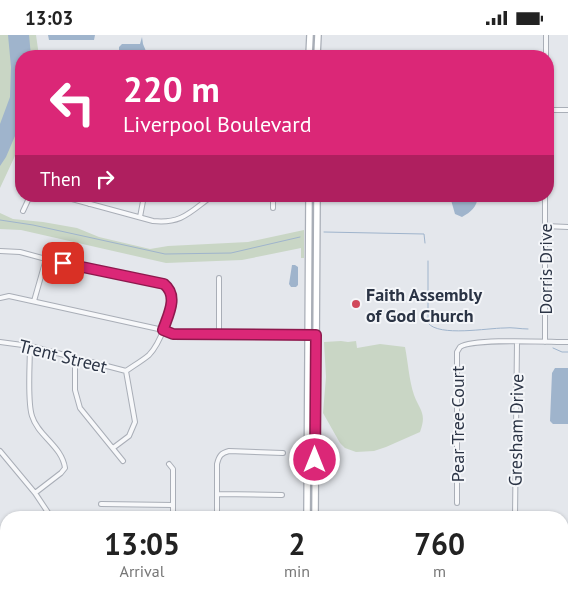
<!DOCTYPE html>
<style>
:root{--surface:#fff;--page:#f6f6f6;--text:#222;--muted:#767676}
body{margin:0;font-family:"PT Sans",sans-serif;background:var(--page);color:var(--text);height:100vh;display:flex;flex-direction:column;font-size:19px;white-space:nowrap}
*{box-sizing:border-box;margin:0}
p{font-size:16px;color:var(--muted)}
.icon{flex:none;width:28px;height:28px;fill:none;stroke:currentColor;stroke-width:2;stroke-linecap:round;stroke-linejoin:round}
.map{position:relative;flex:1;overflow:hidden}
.details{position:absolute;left:0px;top:476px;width:569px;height:96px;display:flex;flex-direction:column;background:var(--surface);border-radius:20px 20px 0 0;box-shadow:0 1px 4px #0004}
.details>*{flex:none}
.top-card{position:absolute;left:15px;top:15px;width:539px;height:152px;border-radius:20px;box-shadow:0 1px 4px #0004;background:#db2777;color:#fff;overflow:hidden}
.pin{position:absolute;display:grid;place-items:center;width:42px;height:42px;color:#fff;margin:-21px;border-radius:10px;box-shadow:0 2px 8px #0006}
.me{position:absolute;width:55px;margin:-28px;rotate:0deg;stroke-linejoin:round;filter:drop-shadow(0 0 4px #0008)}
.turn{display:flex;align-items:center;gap:18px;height:105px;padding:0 25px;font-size:22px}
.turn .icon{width:65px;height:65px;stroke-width:2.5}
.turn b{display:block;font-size:35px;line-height:42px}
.then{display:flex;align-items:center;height:48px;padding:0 25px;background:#0003;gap:10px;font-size:19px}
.eta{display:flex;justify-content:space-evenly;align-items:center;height:85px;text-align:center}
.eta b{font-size:30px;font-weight:700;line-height:35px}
.status{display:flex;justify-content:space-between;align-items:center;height:35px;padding:0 25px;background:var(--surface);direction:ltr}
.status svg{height:14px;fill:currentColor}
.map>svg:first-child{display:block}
</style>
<div class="status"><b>13:03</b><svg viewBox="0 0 49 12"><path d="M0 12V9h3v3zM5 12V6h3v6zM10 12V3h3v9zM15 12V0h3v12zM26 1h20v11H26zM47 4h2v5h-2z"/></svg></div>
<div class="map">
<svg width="568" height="572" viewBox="0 0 568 572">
<rect width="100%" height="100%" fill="#e4e7ec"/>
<path fill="#c9d6c5" d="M0,0h36l3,21h-18v87l-21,45z
M0,178l13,6 30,3 34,6 22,9 51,12 18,-3 80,-4 56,-12v28h-3v-10l-59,12 -76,3 -145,-33 -21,-1z
M341,306l7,1 8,-1 1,7 23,-4 25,3c3,15 4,33 9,48 6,16 13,18 6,37l-34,15 -12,4 -18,1 -11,-4 -5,-5 -17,-30 3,-36 -2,-35z
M322,566h120l-3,6h-118z"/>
<path fill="#9fb4cc" d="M8,0h21l2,21h-10v66l-15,35 -6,9v-42l10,-27 1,-30z
M48,0h47l-1,5h-45z
M142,2l1,7 5,12h-29v-9l3,-3h18z
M452,161h26c-1,11 -7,16 -16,21l-7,-3 -4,-14z
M292,230h3l3,2v18l-2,2h-5l-2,-3z
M555,333h13v56h-15l-3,-3 2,-48z"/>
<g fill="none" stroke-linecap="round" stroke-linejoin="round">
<path stroke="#9fb4cc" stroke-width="1" d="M0,185l33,5 132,29 66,-1 69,-16
M324,197l100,2 1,9
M428,226v62c11,14 60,5 76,5 8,-1 16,1 24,1
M553,313l9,4h6"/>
<defs>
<path id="street" d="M546,21v-21
M548,75h20
M61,161l92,25c29,3 37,-9 59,-25
M89,169l2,-8
M273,173v-12
M23,176l7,-15
M140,182l4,-21
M545,191l23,1
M0,216l20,1 26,7 118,25c4,3 6,4 8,9 3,14 -13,52 -23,62 -7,6 -16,11 -23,16l9,51 -6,14 -16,12
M219,243v56
M0,263l9,-2 154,34 10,4 136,1
M34,266l12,-42
M0,307l30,4 96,25
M545,307v-146
M30,311c0,17 -3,55 2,70 6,20 30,30 33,52l-4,5 -26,20
M75,324v31l5,18 43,53
M0,416l35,42 16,24
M169,429l4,5v48
M217,459l65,1
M457,468v-151l3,-5c14,-9 87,-5 108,-5
M101,469l72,1
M217,482v-53c2,-8 4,-11 12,-13l54,2
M515,482l2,-175
M279,566v6
M504,566l5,6
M136,572v-6
M487,572l8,-6
M567,572l1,-2"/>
<path id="secondary" d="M309,21l1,-21
M317,21l1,-21
M307,482l2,-321
M315,482l2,-321
M310,566l1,6"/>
</defs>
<use href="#street" stroke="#a9aeb7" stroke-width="6"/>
<use href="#secondary" stroke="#a9aeb7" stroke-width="8"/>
<use href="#street" stroke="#f7f8fa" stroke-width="4"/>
<use href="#secondary" stroke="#fff" stroke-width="5.5"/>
</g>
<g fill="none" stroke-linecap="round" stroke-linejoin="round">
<defs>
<path id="route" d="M63,228l101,21c15,12 4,31 -1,46l10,4 143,1 -1,125"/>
</defs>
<use href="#route" stroke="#8e194d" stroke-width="12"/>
<use href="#route" stroke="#db2777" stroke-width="9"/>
</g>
<circle fill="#d1495b" stroke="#f4f6f9" stroke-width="2" cx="356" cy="269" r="5"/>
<g text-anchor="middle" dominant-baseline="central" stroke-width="4" stroke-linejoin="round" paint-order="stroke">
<g font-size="18" fill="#2b3445" stroke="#f4f6f9">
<text transform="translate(545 234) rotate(-90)">Dorris Drive</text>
<text transform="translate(63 321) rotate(14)">Trent Street</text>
<text transform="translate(457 389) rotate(-90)">Pear Tree Court</text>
<text transform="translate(516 395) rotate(-89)">Gresham Drive</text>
</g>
<g font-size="18" font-weight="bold" fill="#2b3445" stroke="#f4f6f9" text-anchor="start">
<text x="366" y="259">Faith Assembly<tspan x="366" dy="21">of God Church</tspan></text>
</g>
</g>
</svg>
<div class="pin" style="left:63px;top:228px;background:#d93025"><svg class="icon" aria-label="arrive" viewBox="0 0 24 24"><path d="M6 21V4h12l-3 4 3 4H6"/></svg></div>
<svg class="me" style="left:315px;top:425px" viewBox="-20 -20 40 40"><circle r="17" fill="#db2777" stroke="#fff" stroke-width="3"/><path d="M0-11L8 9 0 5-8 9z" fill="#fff"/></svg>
<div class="top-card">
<div class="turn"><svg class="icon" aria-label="left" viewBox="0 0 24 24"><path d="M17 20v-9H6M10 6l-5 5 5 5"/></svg><div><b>220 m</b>Liverpool Boulevard</div></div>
<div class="then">Then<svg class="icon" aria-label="right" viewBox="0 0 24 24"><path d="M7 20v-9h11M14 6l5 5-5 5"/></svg></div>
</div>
<section class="details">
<div class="eta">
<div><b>13:05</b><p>Arrival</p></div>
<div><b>2</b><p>min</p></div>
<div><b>760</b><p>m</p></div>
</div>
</section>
</div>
